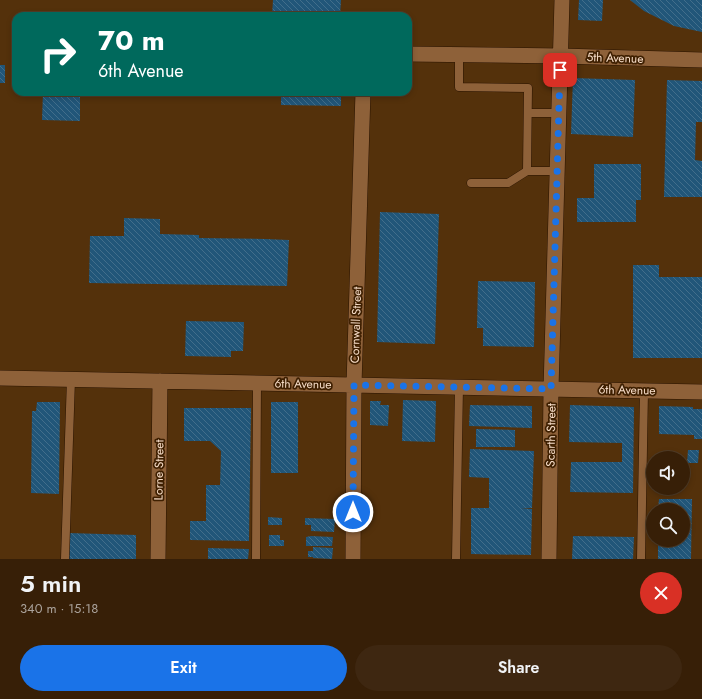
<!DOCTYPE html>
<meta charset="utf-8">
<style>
:root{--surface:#371f07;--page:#3e2711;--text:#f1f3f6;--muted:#aaa29b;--line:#513d28;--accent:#1a73e8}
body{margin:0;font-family:Jost,sans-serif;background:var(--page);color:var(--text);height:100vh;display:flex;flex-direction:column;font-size:15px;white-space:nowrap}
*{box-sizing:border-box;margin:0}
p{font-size:13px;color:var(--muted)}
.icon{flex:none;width:22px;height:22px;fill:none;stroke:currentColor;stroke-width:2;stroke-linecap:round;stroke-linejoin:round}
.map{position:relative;height:559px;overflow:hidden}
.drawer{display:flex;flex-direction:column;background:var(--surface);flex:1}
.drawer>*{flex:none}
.top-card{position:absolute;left:12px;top:12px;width:400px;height:84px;border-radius:12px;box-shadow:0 2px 6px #0003,0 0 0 1px var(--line);background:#00695c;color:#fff;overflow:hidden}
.fabs{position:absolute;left:646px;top:451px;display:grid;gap:8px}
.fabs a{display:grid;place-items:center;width:44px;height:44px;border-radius:50%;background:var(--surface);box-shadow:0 2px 6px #0003,0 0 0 1px var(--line);font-size:20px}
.pin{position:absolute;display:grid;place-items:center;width:34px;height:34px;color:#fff;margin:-17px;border-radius:8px;box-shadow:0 2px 6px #0006}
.me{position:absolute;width:44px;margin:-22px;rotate:0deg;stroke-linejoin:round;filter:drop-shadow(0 0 3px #0008)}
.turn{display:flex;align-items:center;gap:14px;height:84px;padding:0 20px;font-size:18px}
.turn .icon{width:52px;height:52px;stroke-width:2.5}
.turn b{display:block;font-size:28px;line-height:34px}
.round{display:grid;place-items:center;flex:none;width:42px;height:42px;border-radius:21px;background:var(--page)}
.headline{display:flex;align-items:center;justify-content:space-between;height:68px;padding:0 20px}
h1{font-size:24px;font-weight:600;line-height:30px}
.button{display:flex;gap:8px;margin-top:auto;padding:8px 20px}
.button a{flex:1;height:46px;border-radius:24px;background:var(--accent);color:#fff;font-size:16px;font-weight:600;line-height:46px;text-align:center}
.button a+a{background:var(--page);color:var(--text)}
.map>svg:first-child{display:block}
</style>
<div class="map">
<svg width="702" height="559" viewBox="0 0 702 559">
<defs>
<pattern id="building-back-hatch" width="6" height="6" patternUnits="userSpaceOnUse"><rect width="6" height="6" fill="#215679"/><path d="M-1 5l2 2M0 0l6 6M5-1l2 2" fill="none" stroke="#426e8b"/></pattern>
</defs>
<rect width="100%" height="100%" fill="#492909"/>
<path fill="#54310b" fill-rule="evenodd" d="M0,0h702v559h-702zM16,16h392v76h-392zM653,458h30v30h-30zM653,510h30v30h-30z"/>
<path fill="url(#building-back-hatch)" d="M273,0h68l-1,16h-68z
M579,0h24l-1,21 -24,-1z
M630,0h72v32l-28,-6 -30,-15z
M0,65h5v18h-5z
M573,78l62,2 -2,57 -62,-3z
M667,80l35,1v41h-6l-1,38 7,1v36h-38z
M43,92h37v29l-38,-1z
M281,92h60v14l-60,-1z
M594,164h47v36h-5v22h-59v-24h17z
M380,212l59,2 -4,130 -58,-2z
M124,218l36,1v15l39,1v3l66,1 24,1 -2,46 -198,-3 1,-47h34z
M633,265h26v12h43v81h-69z
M478,281l57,1 -1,65 -51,-1v-18h-6z
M186,321l58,1 -1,29h-12v6l-46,-1z
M403,400l33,1 -1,41 -33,-1z
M370,401h11l-1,4h9l-1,21 -18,-1z
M37,402h23l-1,92 -28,-1 1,-82h4z
M271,402h27v71h-27z
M470,405l62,1v22l-63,-2z
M570,405l64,2 -1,86 -63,-1 1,-30h51v-19l-53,-1z
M659,406l34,1v2h9v30h-8v-4l-35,-1z
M184,408h67l-2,133 -59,-1v-19h16v-36h14l1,-34 -11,-10h-26z
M476,429l39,1v17h-39z
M470,449l64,2 -2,57h-11l11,1 -1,46 -60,-1v-46h18v-30l-20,-1z
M688,450h11l-1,13h-11z
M660,488h16v6l-16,-1z
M659,499h33l-1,60h-33v-19h25v-30h-25z
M268,517l14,1v7h-14z
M305,518l30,1 -1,13 -23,-1v-6h-6z
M68,533l68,2v24h-69z
M269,535h11v5h4v6h-15z
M311,536l22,1 -1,9h-26v-9z
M573,536l61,1 -1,22h-61z
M313,547l20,1 -1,11 -19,-1v-1h-5v-6h5z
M208,548l41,1 -1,10h-40z"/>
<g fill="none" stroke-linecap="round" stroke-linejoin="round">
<defs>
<path id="lane" d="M459,55v32l69,1 -1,83h31
M528,113h31
M471,183h37l19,-12
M65,559l6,-180
M256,559l1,-176
M456,559l3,-172
M641,559l3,-168"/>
<path id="street" d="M408,54l153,2 141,4
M0,378l702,14
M158,559l2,-178
M353,559l1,-174 9,-293
M549,559l2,-170 11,-389"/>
</defs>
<use href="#lane" stroke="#291301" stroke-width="9"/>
<use href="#street" stroke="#291301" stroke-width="16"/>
<use href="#lane" stroke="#8e6139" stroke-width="8"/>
<use href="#street" stroke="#8e6139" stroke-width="15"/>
</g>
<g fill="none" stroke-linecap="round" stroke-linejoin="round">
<path stroke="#1a73e8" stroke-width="7" stroke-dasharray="0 12.6" d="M353,512l1,-127 197,4 9,-319"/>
</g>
<g text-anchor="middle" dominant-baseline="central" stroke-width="3.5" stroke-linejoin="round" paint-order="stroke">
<g font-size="12" fill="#f8dec9" stroke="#3e1f00">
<text transform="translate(615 58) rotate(2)">5th Avenue</text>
<text transform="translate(356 325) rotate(-88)">Cornwall Street</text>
<text transform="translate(303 384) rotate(1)">6th Avenue</text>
<text transform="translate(627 390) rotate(1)">6th Avenue</text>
<text transform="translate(551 435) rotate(-89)">Scarth Street</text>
<text transform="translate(159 470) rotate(-89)">Lorne Street</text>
</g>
</g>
</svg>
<div class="fabs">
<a><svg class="icon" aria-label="sound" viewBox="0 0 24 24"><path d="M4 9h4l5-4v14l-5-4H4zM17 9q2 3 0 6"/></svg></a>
<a><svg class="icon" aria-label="search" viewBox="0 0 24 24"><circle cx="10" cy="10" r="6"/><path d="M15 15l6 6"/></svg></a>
</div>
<div class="pin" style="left:560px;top:70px;background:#d93025"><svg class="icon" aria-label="arrive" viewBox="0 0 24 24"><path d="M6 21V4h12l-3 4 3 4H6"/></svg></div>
<svg class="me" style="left:353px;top:512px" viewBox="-20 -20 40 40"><circle r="17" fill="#1a73e8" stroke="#fff" stroke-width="3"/><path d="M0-11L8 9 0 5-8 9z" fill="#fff"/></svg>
<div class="top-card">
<div class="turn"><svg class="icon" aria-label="right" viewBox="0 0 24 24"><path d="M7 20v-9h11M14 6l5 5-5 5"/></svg><div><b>70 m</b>6th Avenue</div></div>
</div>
</div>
<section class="drawer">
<div class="headline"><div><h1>5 min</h1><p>340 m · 15:18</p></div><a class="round" style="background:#d93025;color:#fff"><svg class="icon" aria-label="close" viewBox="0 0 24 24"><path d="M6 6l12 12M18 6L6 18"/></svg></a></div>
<div class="button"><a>Exit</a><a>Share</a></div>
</section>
